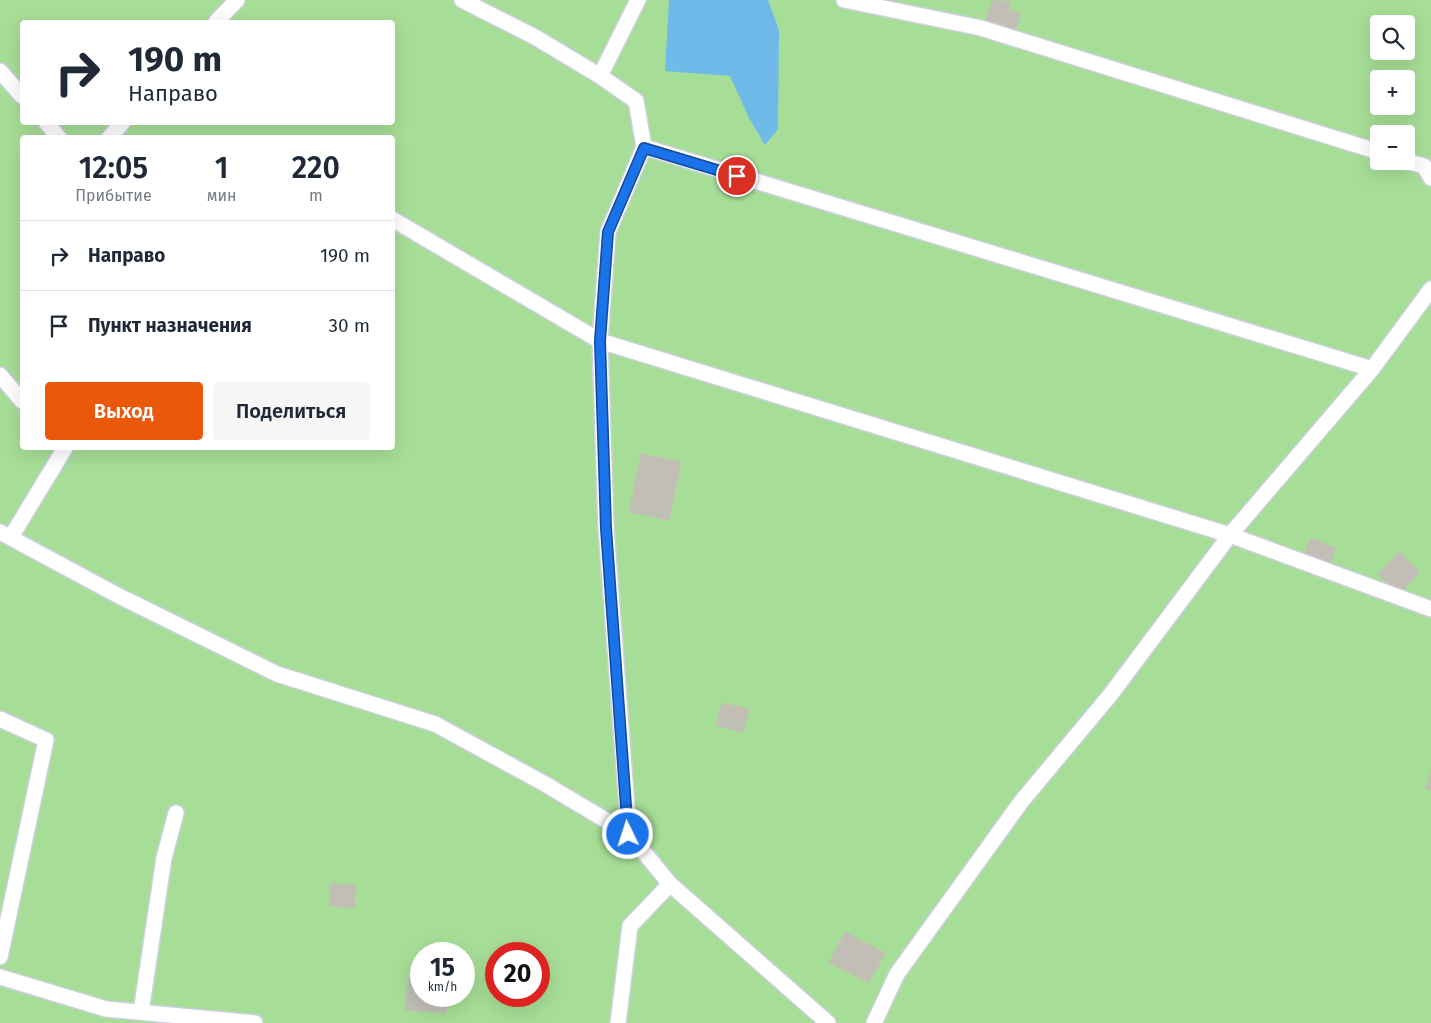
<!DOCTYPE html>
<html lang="ru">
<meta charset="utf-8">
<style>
:root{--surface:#fff;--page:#f6f6f7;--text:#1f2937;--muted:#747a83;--line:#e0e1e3;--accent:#ea580c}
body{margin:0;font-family:"Fira Sans",sans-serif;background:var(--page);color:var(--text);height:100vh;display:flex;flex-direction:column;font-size:19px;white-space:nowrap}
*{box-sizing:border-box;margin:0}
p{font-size:16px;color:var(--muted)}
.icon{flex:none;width:28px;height:28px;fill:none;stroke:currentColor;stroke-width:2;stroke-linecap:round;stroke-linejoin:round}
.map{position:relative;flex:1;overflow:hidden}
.drawer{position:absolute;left:20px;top:135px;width:375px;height:315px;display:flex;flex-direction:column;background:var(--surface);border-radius:5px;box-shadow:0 5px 20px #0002}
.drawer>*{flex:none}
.top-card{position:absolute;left:20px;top:20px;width:375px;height:105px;border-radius:5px;box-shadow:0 5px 20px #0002;background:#fff;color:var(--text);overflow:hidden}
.fabs{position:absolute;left:1370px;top:15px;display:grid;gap:10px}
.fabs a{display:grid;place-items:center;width:45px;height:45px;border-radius:5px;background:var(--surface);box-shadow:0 5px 20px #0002;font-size:25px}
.speed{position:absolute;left:410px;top:942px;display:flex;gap:10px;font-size:25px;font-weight:700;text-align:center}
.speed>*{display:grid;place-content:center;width:65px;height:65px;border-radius:50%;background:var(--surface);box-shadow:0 5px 20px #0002;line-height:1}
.speed small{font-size:12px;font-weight:400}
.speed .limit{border:8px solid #d22;background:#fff;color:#111}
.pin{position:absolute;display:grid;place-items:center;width:42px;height:42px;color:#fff;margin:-21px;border:2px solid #fff;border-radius:50%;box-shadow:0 1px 5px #0007}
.me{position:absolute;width:55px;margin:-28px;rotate:356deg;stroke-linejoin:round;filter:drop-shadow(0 0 4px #0008)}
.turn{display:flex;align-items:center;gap:18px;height:105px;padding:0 25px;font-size:22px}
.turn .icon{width:65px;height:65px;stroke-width:2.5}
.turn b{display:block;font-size:35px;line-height:42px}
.eta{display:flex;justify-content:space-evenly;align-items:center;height:85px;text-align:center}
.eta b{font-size:30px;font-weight:600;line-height:35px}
.action{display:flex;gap:10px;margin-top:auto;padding:10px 25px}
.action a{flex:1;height:58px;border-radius:5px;background:var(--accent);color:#fff;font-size:20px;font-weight:600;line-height:58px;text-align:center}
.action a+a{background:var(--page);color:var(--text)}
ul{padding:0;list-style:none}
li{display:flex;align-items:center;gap:15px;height:70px;padding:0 25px;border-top:1px solid var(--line)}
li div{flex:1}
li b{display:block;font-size:19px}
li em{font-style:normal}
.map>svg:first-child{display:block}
</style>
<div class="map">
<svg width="1431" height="1023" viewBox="0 0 1431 1023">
<rect width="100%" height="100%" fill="#e9e4d9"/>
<path fill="#a7de97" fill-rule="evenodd" d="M0,0h1431v1023h-1431zM22,22h370v100h-370zM1379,24h27v27h-27zM1379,79h27v27h-27zM1379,134h27v27h-27zM22,138h370v310h-370zM421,954h43v42h-43zM496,954h43v42h-43z"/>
<path fill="#6fbae8" d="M669,0h99l11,30 -1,99 -13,16 -15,-25 -20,-44 -65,-5z"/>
<path fill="#c1beb6" stroke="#c4c0b3" d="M993,0l18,2 -3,7 13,5 -6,17 -30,-11z
M641,454l40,8 -12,58 -40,-8z
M1311,538l25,10 -8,20 -25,-11z
M1399,552l21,20 -21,22 -21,-20z
M722,703l27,6 -6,23 -27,-7z
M1431,772v18l-5,-1z
M330,884l26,1 -2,23 -25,-2z
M845,932l40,21 -16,30 -40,-20z
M408,978l13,1v17h21l5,3 -1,14 -40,-3z"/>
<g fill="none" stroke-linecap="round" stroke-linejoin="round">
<defs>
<path id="service" d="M462,0l73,37 65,39
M638,0l-38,76 36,25 8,46 -36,85 -8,109 6,187 23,306 41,50 158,139
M844,0l137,28 398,124
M216,22l21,-22
M0,71l22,25
M46,122l13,16
M109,138l14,-16
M644,147l728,222
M1406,161l18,5 7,12
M392,219l208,122 630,194 201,74
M0,375l22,26
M0,532l117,63 160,79 158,50 110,60 84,50
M11,537l54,-89
M0,719l46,21 -46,217
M0,977l106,32 149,14
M141,1012l23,-154 12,-45
M618,1023l12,-97 40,-42
M874,1023l23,-49 124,-172 90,-108 119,-159 142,-166 59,-80"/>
</defs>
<use href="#service" stroke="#ced0e0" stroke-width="18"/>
<use href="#service" stroke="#fff" stroke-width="15"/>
</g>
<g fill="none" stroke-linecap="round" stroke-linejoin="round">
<defs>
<path id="route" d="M628,834l-22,-306 -6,-187 8,-109 36,-84 93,28"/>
</defs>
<use href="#route" stroke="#114b97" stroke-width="12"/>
<use href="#route" stroke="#1a73e8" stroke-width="9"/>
</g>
</svg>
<div class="fabs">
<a><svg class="icon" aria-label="search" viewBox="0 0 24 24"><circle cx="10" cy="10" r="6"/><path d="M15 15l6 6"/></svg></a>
<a>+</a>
<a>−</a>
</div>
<div class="speed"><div>15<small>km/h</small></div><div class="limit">20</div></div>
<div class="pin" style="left:737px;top:176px;background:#d93025"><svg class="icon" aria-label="arrive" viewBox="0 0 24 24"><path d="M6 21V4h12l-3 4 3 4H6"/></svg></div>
<svg class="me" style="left:628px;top:834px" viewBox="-20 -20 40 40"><circle r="17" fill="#1a73e8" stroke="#fff" stroke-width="3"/><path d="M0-11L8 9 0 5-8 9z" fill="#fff"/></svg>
<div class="top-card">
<div class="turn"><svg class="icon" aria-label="right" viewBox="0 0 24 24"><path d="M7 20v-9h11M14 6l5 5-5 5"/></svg><div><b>190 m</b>Направо</div></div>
</div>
<section class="drawer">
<div class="eta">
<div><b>12:05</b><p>Прибытие</p></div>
<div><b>1</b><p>мин</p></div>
<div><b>220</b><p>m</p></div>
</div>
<ul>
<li><svg class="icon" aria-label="right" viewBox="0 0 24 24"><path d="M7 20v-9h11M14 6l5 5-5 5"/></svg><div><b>Направо</b></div><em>190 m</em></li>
<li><svg class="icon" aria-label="arrive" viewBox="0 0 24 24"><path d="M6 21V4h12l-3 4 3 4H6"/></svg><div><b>Пункт назначения</b></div><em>30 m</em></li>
</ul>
<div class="action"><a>Выход</a><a>Поделиться</a></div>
</section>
</div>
